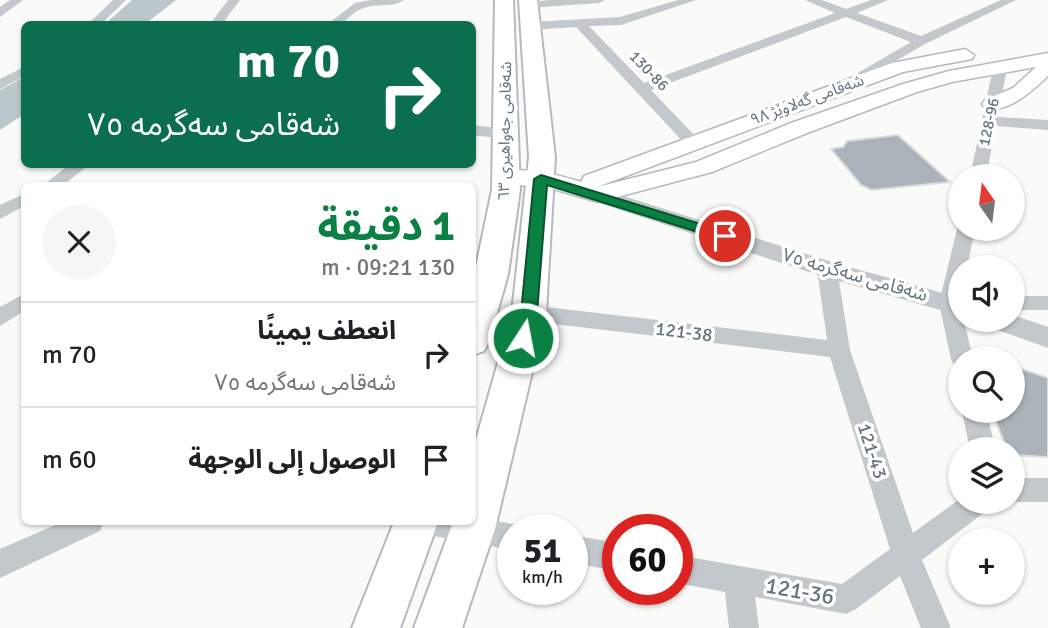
<!DOCTYPE html>
<html lang="ar">
<meta charset="utf-8">
<style>
:root{--surface:#fff;--page:#f6f6f6;--text:#202124;--muted:#757577;--line:#e0e0e0;--accent:#0b8043}
body{margin:0;font-family:Signika,"Noto Sans Arabic",sans-serif;background:var(--page);color:var(--text);direction:rtl;height:100vh;display:flex;flex-direction:column;font-size:26px;white-space:nowrap}
*{box-sizing:border-box;margin:0}
p{font-size:23px;color:var(--muted)}
.icon{flex:none;width:38px;height:38px;fill:none;stroke:currentColor;stroke-width:2;stroke-linecap:round;stroke-linejoin:round}
.map{position:relative;flex:1;overflow:hidden;direction:ltr}
.drawer{position:absolute;left:21px;top:182px;width:455px;height:343px;display:flex;flex-direction:column;background:var(--surface);border-radius:10px;box-shadow:0 2px 5px #0004;direction:rtl}
.drawer>*{flex:none}
.top-card{position:absolute;left:21px;top:21px;width:455px;height:147px;border-radius:10px;box-shadow:0 2px 5px #0004;direction:rtl;background:#0b6e4f;color:#fff;overflow:hidden}
.needle{width:46px;rotate:346deg}
.tools{position:absolute;left:948px;top:164px;display:grid;gap:14px}
.tools a{display:grid;place-items:center;width:77px;height:77px;border-radius:50%;background:var(--surface);box-shadow:0 2px 5px #0004;font-size:35px}
.speed{position:absolute;left:497px;top:514px;display:flex;gap:14px;font-size:35px;font-weight:700;text-align:center}
.speed>*{display:grid;place-content:center;width:91px;height:91px;border-radius:50%;background:var(--surface);box-shadow:0 2px 5px #0004;line-height:1}
.speed small{font-size:18px;font-weight:400}
.speed .limit{border:10px solid #d22;background:#fff;color:#111}
.pin{position:absolute;display:grid;place-items:center;width:60px;height:60px;color:#fff;margin:-30px;border:4px solid #fff;border-radius:50%;box-shadow:0 2px 7px #0007}
.me{position:absolute;width:77px;margin:-38px;rotate:11deg;stroke-linejoin:round;filter:drop-shadow(0 0 5px #0008)}
.turn{display:flex;align-items:center;gap:24px;height:147px;padding:0 21px;font-size:32px}
.turn .icon{width:91px;height:91px;stroke-width:2.5}
.turn b{display:block;font-size:49px;line-height:60px}
.round{display:grid;place-items:center;flex:none;width:74px;height:74px;border-radius:37px;background:var(--page)}
.headline{display:flex;align-items:center;justify-content:space-between;height:119px;padding:0 21px}
h1{font-size:42px;font-weight:700;line-height:52px;color:var(--accent)}
ul{padding:0;list-style:none}
li{display:flex;align-items:center;gap:21px;height:105px;padding:0 21px;border-top:2px solid var(--line)}
li div{flex:1}
li b{display:block;font-size:26px}
li em{font-style:normal}
.map>svg:first-child{display:block}
</style>
<div class="map">
<svg width="1048" height="628" viewBox="0 0 1048 628">
<rect width="100%" height="100%" fill="#fafaf8"/>
<path fill="#bbc7cb" d="M132,0h44l-31,24h-40z
M24,77v37l-24,16v-40z"/>
<path fill="#aab3b9" stroke="#dcdcda" stroke-width="2" d="M898,135l52,47 -79,8 -10,-5 -30,-36 12,-2 4,-6z
M1013,366l35,12v79l-35,-2v-5h-6l-15,-39h21z"/>
<g fill="none" stroke-linecap="round" stroke-linejoin="round">
<defs>
<path id="secondary" d="M965,49l9,6 -2,4 -69,13 -306,115 99,-25 95,-39 112,-39 46,-13 99,-18v23c-16,15 -40,38 -63,32l-3,-4 3,-4 28,-12 23,-21 -84,15 -35,10 -110,41 -95,39 -114,30 -48,-14 -51,-5 -4,-5 4,-5c26,-7 57,1 82,9l3,-6 308,-113z"/>
<path id="primary" d="M495,0h18l7,190 -12,84 -19,68 -5,9 -12,4v-69l20,-96z
M519,0h18l18,157 -9,156 -51,216 -33,99h-48l39,-106h19v-68l40,-141 17,-156z
M394,522h44l-38,106h-48z"/>
</defs>
<use href="#secondary" stroke="#b3babf" stroke-width="3"/>
<use href="#primary" stroke="#b5babe" stroke-width="4"/>
<path fill="#c3c8cc" fill-rule="evenodd" d="M10,0h13l-23,17v-10z
M113,0h13l-25,24h-13z
M228,0h12l-18,24h-12z
M371,0h33c-11,8 -27,3 -40,8 -16,5 -16,18 -36,16l27,-21z
M550,0h55l-6,3 -70,5 -6,-3 6,-3z
M678,0h18l-75,25 -32,1 55,57 191,-70 -30,-13h17l24,9 25,-9h17l-31,13 64,23 80,-36h15l-91,44 -76,44 -7,-4 2,-3 67,-39 -65,-25 -195,73 48,50 2,3 -8,5 -6,-2 -111,-119 -45,3 -6,-4 6,-4 89,-5z
M1000,64l7,4 -9,49 50,3v10l-52,-4 -10,51h-16l23,-109z
M24,67v9l-24,13v-10z
M472,125l33,4 8,5 -8,5 -33,-4z
M70,164h20l-28,22h-20z
M24,194v12l-24,13v-14z
M961,225v4h14l-8,39h-6v52h3l9,39h-12v8l-7,-2 -3,-6 -12,-56 18,-74z
M827,262l7,2 3,5 13,81 63,183 48,-35v4h29l-4,9 -64,49 29,68h-30l-21,-52 -44,33 -10,5 -91,-17 4,31h-30l-4,-36 -48,-9v-28l165,29 48,-35 -60,-192 -301,-36 -7,-3 -3,-5 3,-5 7,-3 298,35 -10,-71 3,-5z
M24,294v17l-24,15v-19z
M1013,296h35v14h-35z
M962,411h24l10,39h-26z
M1013,478h35v24h-35z
M472,517l41,7 11,6h-11v20l-85,-15 -10,-4 -4,-9h58z
M62,522h42l-4,9 -100,47v-29z
M572,535l46,8v28l-46,-8z"/>
<path fill="#c3c8cc" fill-rule="evenodd" d="M598,188l237,75 126,35v18l-143,-41 -228,-75 -3,-5 3,-5z
M1013,315l35,12v21l-59,-21 -4,-7h28z"/>
<use href="#secondary" fill="#fff" fill-rule="evenodd"/>
<use href="#primary" fill="#fff" fill-rule="evenodd"/>
</g>
<path fill="#0b8043" stroke="#07532c" stroke-width="2" d="M541,175l189,58 2,3 -2,3h-10l-173,-54 -10,128 -8,29h-12l-2,-4 6,-25 13,-134z"/>
<g text-anchor="middle" dominant-baseline="central" stroke-width="7" stroke-linejoin="round" paint-order="stroke">
<g font-size="16" fill="#657683" stroke="#fff">
<text transform="translate(649 71) rotate(46)">130-86</text>
<text transform="translate(807 100) rotate(-20)">شەقامی گەلاوێژ ٩٨</text>
<text transform="translate(989 122) rotate(-78)">128-96</text>
<text transform="translate(505 131) rotate(-89)">شەقامی جەواهیری ٦٣</text>
</g>
<g font-size="19" fill="#657683" stroke="#fff">
<text transform="translate(855 275) rotate(16)">شەقامی سەگرمە ٧٥</text>
<text transform="translate(684 332) rotate(7)">121-38</text>
<text transform="translate(872 451) rotate(72)">121-43</text>
</g>
<g font-size="23" fill="#657683" stroke="#fff">
<text transform="translate(800 591) rotate(10)">121-36</text>
</g>
</g>
</svg>
<div class="tools">
<a><svg class="needle" viewBox="-14 -14 28 28"><path d="M0-13l5 13h-10z" fill="#e53935"/><path d="M0 13l5-13h-10z" fill="#757577"/></svg></a>
<a><svg class="icon" aria-label="sound" viewBox="0 0 24 24"><path d="M4 9h4l5-4v14l-5-4H4zM17 9q2 3 0 6"/></svg></a>
<a><svg class="icon" aria-label="search" viewBox="0 0 24 24"><circle cx="10" cy="10" r="6"/><path d="M15 15l6 6"/></svg></a>
<a><svg class="icon" aria-label="layers" viewBox="0 0 24 24"><path d="M12 4l9 5-9 5-9-5zM3 14l9 5 9-5"/></svg></a>
<a>+</a>
</div>
<div class="speed"><div>51<small>km/h</small></div><div class="limit">60</div></div>
<div class="pin" style="left:725px;top:236px;background:#d93025"><svg class="icon" aria-label="arrive" viewBox="0 0 24 24"><path d="M6 21V4h12l-3 4 3 4H6"/></svg></div>
<svg class="me" style="left:523px;top:338px" viewBox="-20 -20 40 40"><circle r="17" fill="#0b8043" stroke="#fff" stroke-width="3"/><path d="M0-11L8 9 0 5-8 9z" fill="#fff"/></svg>
<div class="top-card">
<div class="turn"><svg class="icon" aria-label="right" viewBox="0 0 24 24"><path d="M7 20v-9h11M14 6l5 5-5 5"/></svg><div><b>70 m</b>شەقامی سەگرمە ٧٥</div></div>
</div>
<section class="drawer">
<div class="headline"><div><h1>1 دقيقة</h1><p>130 m · 09:21</p></div><a class="round"><svg class="icon" aria-label="close" viewBox="0 0 24 24"><path d="M6 6l12 12M18 6L6 18"/></svg></a></div>
<ul>
<li><svg class="icon" aria-label="right" viewBox="0 0 24 24"><path d="M7 20v-9h11M14 6l5 5-5 5"/></svg><div><b>انعطف يمينًا</b><p>شەقامی سەگرمە ٧٥</p></div><em>70 m</em></li>
<li><svg class="icon" aria-label="arrive" viewBox="0 0 24 24"><path d="M6 21V4h12l-3 4 3 4H6"/></svg><div><b>الوصول إلى الوجهة</b></div><em>60 m</em></li>
</ul>
</section>
</div>
